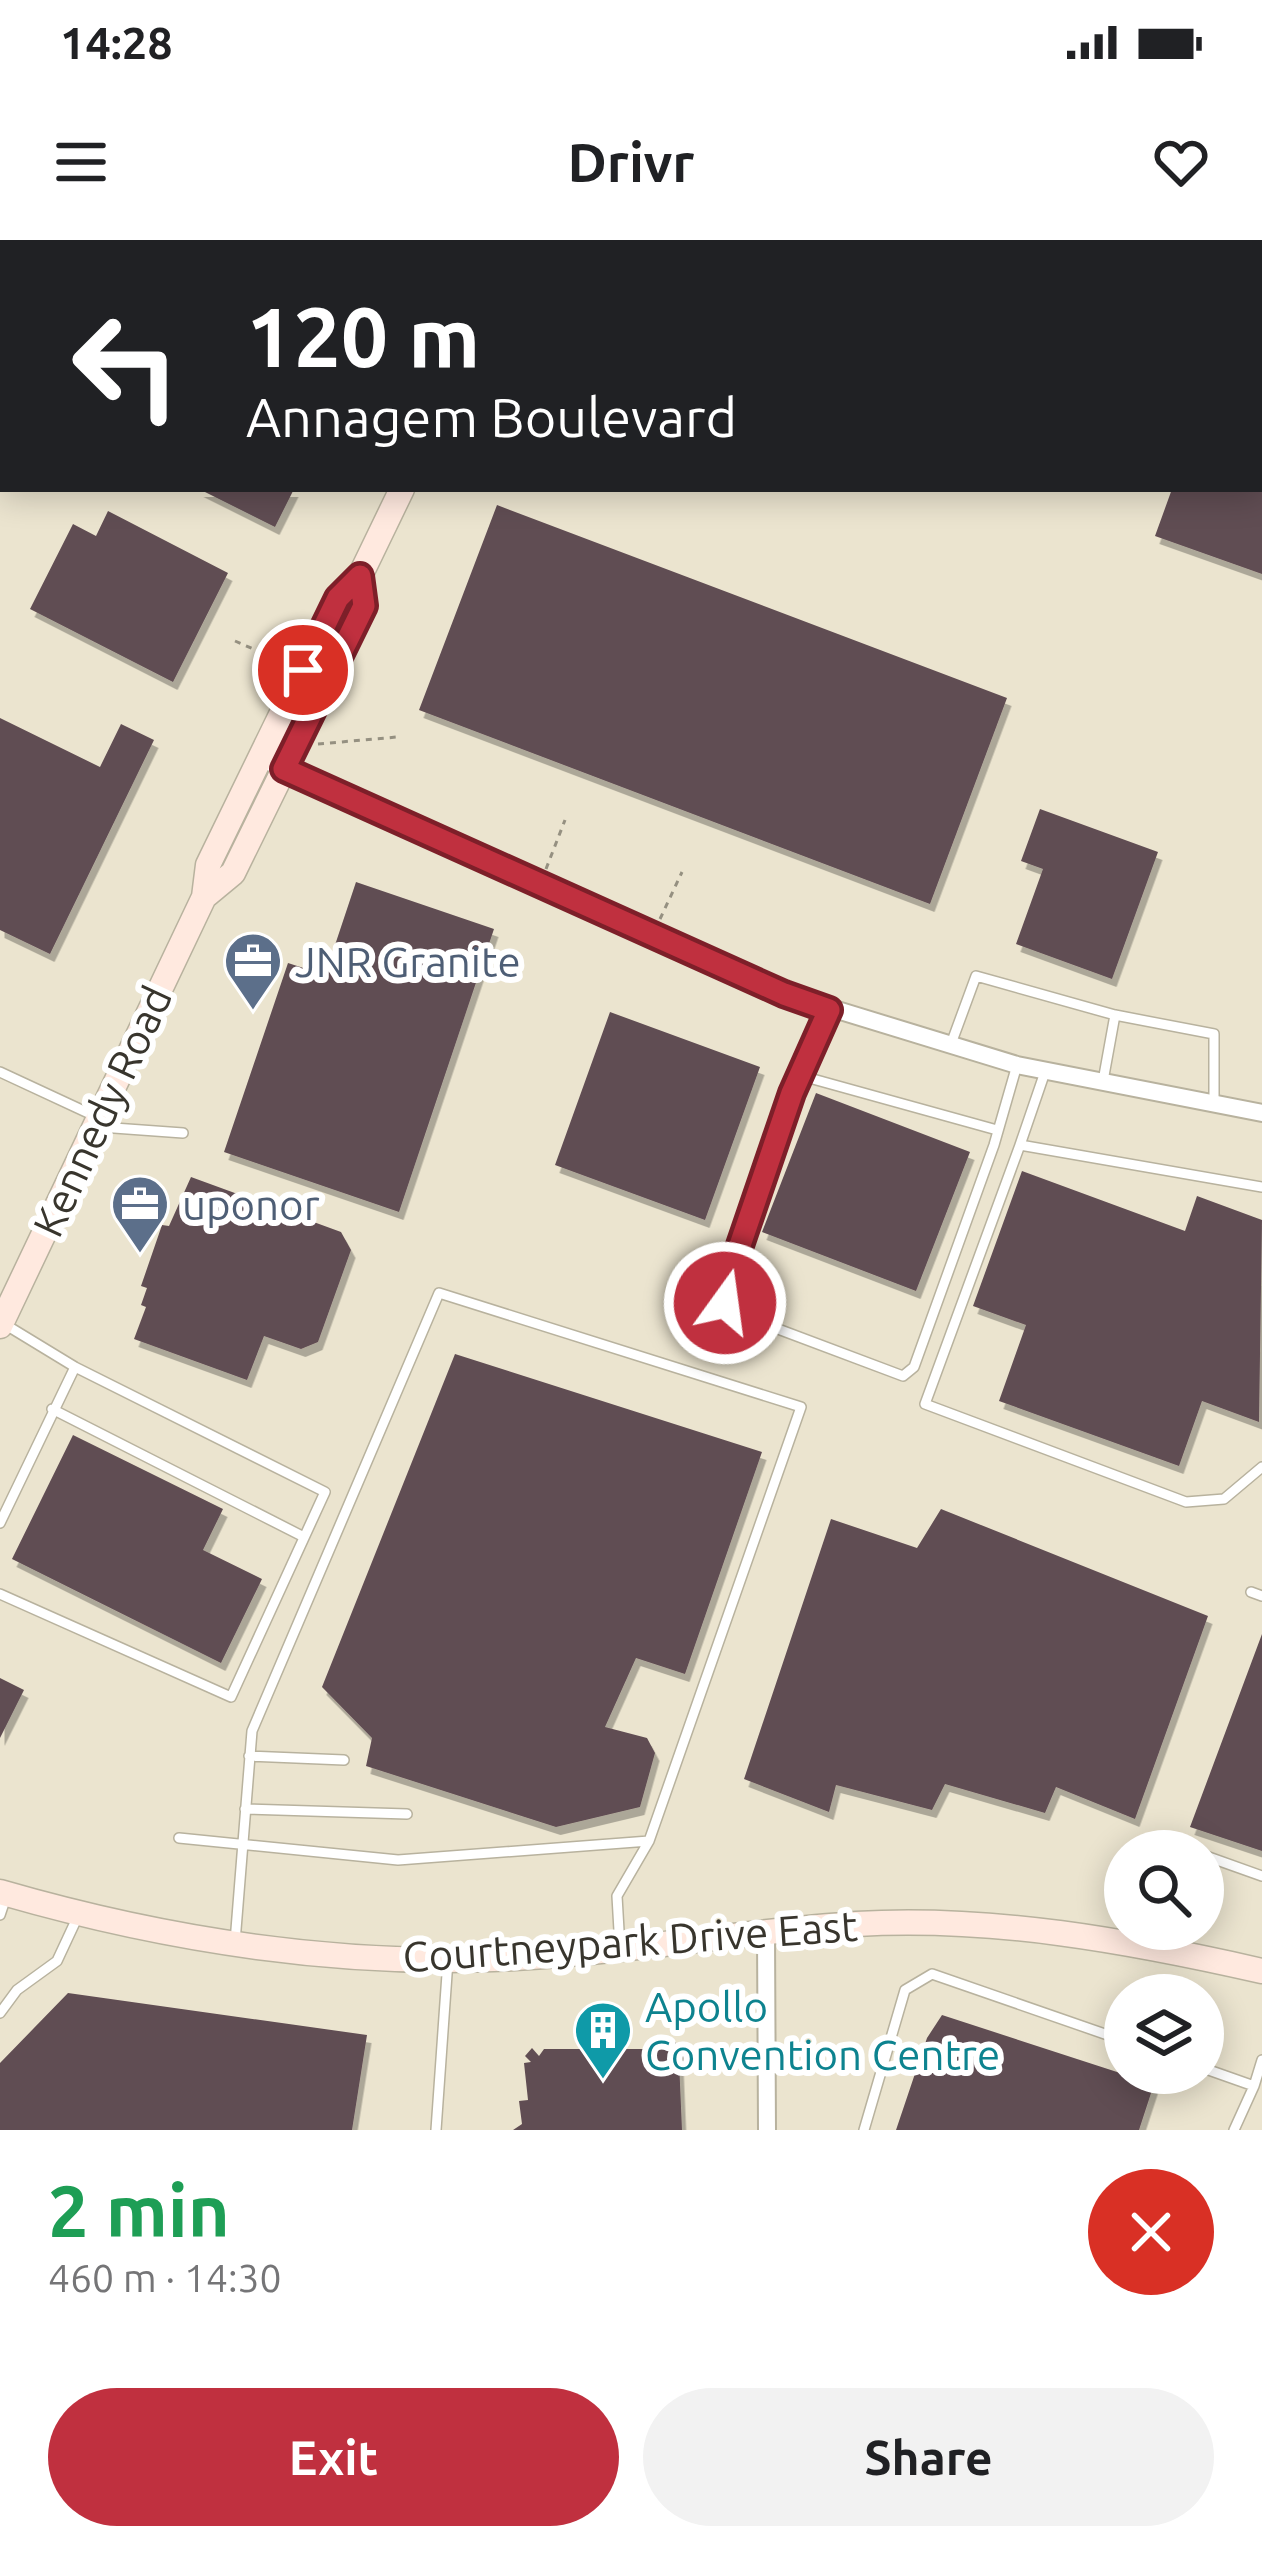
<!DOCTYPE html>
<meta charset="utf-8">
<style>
:root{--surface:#fff;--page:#f2f2f2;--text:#202124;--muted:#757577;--accent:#c0303f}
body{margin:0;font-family:Ubuntu,sans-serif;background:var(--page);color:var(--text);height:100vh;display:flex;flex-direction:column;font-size:45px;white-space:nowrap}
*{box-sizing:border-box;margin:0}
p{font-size:39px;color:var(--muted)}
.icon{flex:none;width:66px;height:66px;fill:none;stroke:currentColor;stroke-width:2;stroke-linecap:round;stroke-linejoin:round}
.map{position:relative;height:1890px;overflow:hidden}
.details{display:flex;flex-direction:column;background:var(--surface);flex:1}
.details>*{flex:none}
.guide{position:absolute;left:0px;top:0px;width:1263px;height:252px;box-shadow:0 6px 30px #0003;background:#202124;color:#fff;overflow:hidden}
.fabs{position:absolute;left:1104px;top:1590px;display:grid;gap:24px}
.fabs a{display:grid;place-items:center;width:120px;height:120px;border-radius:50%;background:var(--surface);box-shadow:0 6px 30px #0003;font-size:60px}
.pin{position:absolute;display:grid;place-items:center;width:102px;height:102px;color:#fff;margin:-51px;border:6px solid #fff;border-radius:50%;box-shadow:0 3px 12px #0007}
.me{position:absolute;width:132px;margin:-66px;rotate:14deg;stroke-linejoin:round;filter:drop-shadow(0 0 9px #0008)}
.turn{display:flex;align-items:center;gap:42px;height:252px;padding:0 48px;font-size:54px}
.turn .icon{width:156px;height:156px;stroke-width:2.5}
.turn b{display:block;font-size:84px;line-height:102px}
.round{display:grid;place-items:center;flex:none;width:126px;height:126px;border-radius:63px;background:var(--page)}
.summary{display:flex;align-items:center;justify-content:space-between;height:204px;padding:0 48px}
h1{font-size:72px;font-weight:700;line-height:90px;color:#1e9e55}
.button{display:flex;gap:24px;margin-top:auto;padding:24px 48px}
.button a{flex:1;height:138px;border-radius:72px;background:var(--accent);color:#fff;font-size:48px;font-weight:700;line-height:138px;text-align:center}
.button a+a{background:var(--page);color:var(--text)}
.status{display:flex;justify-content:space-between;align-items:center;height:84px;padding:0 60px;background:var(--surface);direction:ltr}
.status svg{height:33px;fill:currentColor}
header{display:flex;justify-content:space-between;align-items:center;height:156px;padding:0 48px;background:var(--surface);font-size:54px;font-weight:700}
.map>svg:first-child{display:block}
</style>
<div class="status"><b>14:28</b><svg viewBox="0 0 49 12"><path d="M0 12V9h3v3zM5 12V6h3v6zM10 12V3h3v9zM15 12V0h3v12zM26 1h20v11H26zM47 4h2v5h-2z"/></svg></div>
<header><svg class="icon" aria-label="menu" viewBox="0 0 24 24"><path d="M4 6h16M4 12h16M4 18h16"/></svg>Drivr<svg class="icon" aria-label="heart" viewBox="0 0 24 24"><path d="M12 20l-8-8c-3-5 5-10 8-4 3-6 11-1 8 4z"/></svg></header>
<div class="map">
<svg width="1262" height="1890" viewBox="0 0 1262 1890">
<defs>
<filter id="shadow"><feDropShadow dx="4.5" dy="8" stdDeviation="0" flood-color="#0004"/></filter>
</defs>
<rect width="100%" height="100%" fill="#ebe4cf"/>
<path fill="#614d53" filter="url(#shadow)" d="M199,249h95l-19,38z
M1172,249h90v85l-107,-38z
M497,265l510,193 -77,206 -511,-194z
M108,271l120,62 -55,109 -143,-73 43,-85 23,12z
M0,478l100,49 21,-43 33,16 -104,214 -50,-24z
M1040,569l118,43 -46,127 -96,-35 27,-75 -22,-8z
M356,642l138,47 -95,283 -175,-60 64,-189 37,12z
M610,772l150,55 -55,153 -150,-55z
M816,853l154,59 -54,139 -154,-59z
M1022,931l163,60 12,-35 65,24 -3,202 -57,-21 -23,65 -180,-65 27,-76 -53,-19z
M191,937l150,55 10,18 -33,92 -17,7 -37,-13 -17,44 -113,-41 12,-32 -5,-2 6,-17 -6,-2 21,-61 7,1z
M455,1114l307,98 -77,222 -49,-16 -31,69 42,11 8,15 -15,54 -84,20 -190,-61 6,-28 -50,-51z
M73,1195l150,74 -20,41 59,29 -41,84 -209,-104z
M941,1269l267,107 -73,203 -79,-32 -11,26 -100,-29 -13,26 -96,-25 -7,27 -85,-33 87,-260 86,29z
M1262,1394v217l-72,-24z
M0,1438l24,12 -24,48z
M68,1753l299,42 -15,95h-352v-67z
M942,1775l212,69 -15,46h-243l31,-92z
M611,1781l3,28h53l7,-8 10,10 -5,9 3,70h-169l9,-6 -3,-23 9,-1 -4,-37 7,-1 -6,-6 7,-8 7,8 5,-7h37l3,-27z"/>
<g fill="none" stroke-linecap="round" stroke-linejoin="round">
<defs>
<path id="service" d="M829,769l-37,84 -68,199 6,19 173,65 11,-9 80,-222 23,-80
M951,804l25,-68 139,39 99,19v70
M0,832l99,46
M1045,832l-25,73 242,42
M802,836l195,54
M1103,841l12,-66
M100,887l83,6
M1020,905l-95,259 261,98 38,-3 38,-32
M52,1169l252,128
M0,1283l75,-156
M1251,1352l11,4
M0,1354l231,103 94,-205 -250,-125 -69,-42
M249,1516l95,4
M245,1569l162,5
M179,1598l219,22 251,-19
M1154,1605l36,6
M1203,1615l59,21
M0,1675l7,-21
M235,1702l17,-211 187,-438 362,114 -152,434 -32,55 3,52
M0,1773l17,-23 40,-29 21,-45
M1203,1828l51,18 8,-26
M436,1890l12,-170
M864,1890l41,-140 27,-16 193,67
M1234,1890l20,-44"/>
<path id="minor" d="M1130,0l9,3
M1236,3l1,-3
M1260,44l2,1
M260,518l525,236 232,71 245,48
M766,1694l1,196"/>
<path id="secondary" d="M520,3l1,-3
M204,657l29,-24 131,-267 -4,-30
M0,1086l204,-429 4,-32 130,-267 22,-22 42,-87
M0,1652c145,42 297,68 448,68 137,0 272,-27 408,-36 137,-8 274,17 406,47"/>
</defs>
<use href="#service" stroke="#b8b29e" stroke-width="12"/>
<use href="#minor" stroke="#b8b29e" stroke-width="20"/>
<use href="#secondary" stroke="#b8b29e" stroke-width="27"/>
<path stroke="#959081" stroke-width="3" stroke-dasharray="6 6" stroke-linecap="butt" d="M235,401l48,21
M318,504l79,-7
M546,629l19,-49
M660,679l22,-47"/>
<use href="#service" stroke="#fff" stroke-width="9"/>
<use href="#minor" stroke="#fff" stroke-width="16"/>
<use href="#secondary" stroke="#ffe9df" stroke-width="24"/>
</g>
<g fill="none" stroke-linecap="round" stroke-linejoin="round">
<defs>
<path id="route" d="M303,430l35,-72 22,-22 4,30 -80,163 500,225 45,16 -37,83 -68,199 1,11"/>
</defs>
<use href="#route" stroke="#7d1f29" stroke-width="30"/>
<use href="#route" stroke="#c0303f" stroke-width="21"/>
</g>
<defs>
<symbol id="office-pin" viewBox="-11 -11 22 30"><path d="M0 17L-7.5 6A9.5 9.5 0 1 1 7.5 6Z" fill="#5c6f8a" stroke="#fff"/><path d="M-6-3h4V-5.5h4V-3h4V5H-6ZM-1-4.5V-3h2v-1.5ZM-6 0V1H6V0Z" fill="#fff"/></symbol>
<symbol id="building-pin" viewBox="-11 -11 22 30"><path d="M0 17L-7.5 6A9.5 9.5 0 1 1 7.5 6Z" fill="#0f9aa8" stroke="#fff"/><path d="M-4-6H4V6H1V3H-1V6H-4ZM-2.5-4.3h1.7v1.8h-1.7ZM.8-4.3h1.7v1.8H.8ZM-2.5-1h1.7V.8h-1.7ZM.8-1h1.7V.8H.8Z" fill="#fff"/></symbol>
</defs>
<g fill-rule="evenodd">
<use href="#office-pin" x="220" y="688" width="66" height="90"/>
<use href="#office-pin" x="107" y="931" width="66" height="90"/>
<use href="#building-pin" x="570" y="1757" width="66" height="90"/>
</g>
<g text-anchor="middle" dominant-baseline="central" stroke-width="12" stroke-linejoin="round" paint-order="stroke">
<g font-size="42" fill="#4e5e75" stroke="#fff" text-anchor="start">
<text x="295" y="721">JNR Granite</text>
<text x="182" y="964">uponor</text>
</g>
<g font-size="42" fill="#38352d" stroke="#fff">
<text transform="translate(102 871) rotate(-65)">Kennedy Road</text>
<text transform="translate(630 1701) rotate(-4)">Courtneypark Drive East</text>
</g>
<g font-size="42" fill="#0d838f" stroke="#fff" text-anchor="start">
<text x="645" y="1766">Apollo<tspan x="645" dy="48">Convention Centre</tspan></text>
</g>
</g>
</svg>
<div class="fabs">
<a><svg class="icon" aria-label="search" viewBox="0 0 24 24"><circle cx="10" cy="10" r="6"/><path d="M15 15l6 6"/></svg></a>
<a><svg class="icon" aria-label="layers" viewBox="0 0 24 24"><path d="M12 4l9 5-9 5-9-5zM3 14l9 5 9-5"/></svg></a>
</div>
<div class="pin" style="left:303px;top:430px;background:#d93025"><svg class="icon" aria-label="arrive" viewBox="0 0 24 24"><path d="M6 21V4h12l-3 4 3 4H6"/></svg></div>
<svg class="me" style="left:725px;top:1063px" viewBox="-20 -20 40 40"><circle r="17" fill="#c0303f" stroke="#fff" stroke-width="3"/><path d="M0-11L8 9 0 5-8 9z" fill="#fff"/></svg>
<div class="guide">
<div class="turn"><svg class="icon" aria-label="left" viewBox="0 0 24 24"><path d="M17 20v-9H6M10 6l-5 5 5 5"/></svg><div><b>120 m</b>Annagem Boulevard</div></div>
</div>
</div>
<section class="details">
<div class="summary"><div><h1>2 min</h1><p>460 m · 14:30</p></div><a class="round" style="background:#d93025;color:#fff"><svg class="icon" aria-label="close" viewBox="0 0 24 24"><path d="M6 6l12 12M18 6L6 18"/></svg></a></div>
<div class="button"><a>Exit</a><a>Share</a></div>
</section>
